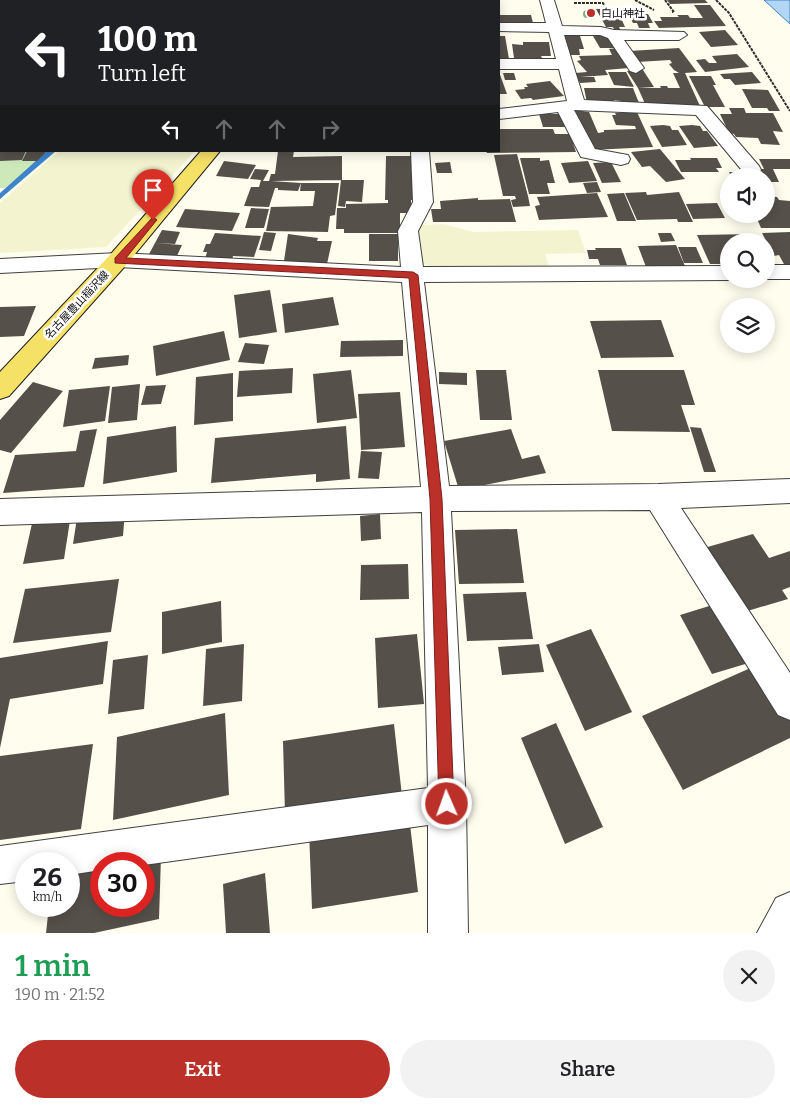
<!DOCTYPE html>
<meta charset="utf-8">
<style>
:root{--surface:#fff;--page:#f2f2f2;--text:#202124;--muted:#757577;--accent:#bb3028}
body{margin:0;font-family:Bitter,"Noto Sans JP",serif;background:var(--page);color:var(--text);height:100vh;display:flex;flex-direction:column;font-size:19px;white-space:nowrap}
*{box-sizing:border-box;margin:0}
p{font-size:16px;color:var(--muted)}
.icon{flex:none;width:28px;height:28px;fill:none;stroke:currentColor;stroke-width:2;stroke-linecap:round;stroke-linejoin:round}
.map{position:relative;height:933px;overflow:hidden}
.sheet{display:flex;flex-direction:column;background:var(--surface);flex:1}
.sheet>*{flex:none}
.banner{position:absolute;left:0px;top:0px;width:500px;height:152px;box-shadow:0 2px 12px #0003;background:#202124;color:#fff;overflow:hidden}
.buttons{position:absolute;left:720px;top:168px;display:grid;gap:10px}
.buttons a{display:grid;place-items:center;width:55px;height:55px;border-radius:50%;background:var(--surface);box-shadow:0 2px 12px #0003;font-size:25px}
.speed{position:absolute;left:15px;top:852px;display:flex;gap:10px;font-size:25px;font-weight:700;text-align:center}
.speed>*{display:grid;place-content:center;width:65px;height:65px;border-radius:50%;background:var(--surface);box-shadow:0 2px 12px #0003;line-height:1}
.speed small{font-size:12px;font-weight:400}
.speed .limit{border:8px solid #d22;background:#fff;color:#111}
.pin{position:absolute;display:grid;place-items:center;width:42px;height:42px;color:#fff;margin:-51px -21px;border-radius:50% 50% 50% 0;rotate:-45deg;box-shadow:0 0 5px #0007}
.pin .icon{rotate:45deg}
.me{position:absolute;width:55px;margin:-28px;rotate:358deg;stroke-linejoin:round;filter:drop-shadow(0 0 4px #0008)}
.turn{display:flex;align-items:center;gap:18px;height:105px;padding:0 15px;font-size:22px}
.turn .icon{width:65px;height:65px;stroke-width:2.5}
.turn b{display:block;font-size:35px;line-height:42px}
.lanes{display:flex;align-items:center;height:48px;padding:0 15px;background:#0003;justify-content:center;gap:25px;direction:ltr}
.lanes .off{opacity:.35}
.round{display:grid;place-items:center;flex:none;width:52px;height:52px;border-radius:26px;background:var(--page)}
.headline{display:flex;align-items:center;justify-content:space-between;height:85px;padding:0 15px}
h1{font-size:30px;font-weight:600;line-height:38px;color:#1e9e55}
.primary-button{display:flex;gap:10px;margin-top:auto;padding:10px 15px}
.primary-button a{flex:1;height:58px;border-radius:30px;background:var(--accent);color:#fff;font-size:20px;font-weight:600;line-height:58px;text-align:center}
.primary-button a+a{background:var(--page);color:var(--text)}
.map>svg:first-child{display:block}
</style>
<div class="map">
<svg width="790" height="933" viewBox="0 0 790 933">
<rect width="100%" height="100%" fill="#fffdee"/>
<path fill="#f3f4cf" d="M59,151h136l-89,96 -106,6v-50z
M443,224l31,8 104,-2 8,23 -41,1 4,13 -115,1 -14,-5 -3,-32 5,-6z"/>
<path fill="#cde8b9" d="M0,136l1,15h48l-44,37h-5z"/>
<path fill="#b4d6f5" stroke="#3d84ca" d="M764,0h26v24z"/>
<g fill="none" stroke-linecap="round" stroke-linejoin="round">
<path fill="#3d84ca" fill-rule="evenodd" d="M0,10h1v4h-1z
M47,151h9l-56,48v-6z"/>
</g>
<path fill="#56504a" d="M667,0h38l3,3 -38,1z
M694,5h16l16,21 -67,2 -5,-7h8l-2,-4h19l-2,-2h11l2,3h13z
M596,9h21l8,18h-6l2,4h-6l-2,-4h-7z
M628,14h20l5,9h-5l2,5h-11l-2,-5h-4z
M499,15h32l2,8h-34z
M725,30l13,15 -27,2 -12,-15z
M563,33h14l3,3 4,13h-5l1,6h-10z
M607,35l8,13h-15l-7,-12z
M499,36h6l4,23h-10z
M523,42h26l2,14h-10l1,2h-28l-2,-14 11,1z
M617,48l12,20 -24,2 3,5 -28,2h14l2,5 -16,1 -5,-10 12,-1 -10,-11 4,-1 -2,-4 33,-1 -3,-6z
M679,48l18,24 -12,1 15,33h-54l-8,-18h23l-1,-2h7l1,2h12l-7,-15h6l-5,-3 -5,-6 3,-1 -2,-3 -33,2 -8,-11z
M737,54l12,13 -44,5 -9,-12 9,-1 4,4h8l-5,-7z
M643,70l11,17 -16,1 -11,-17z
M499,72l8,22h-8z
M608,72h18l8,15 -20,-2z
M752,72l9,11 -26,2 -5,-6h-6l-4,-5z
M503,73h11l2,7h-11z
M689,76h22l5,9h-3l12,22h-20z
M550,81l14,15 -31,4 -2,-2 -10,1 -6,-9 10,-1 -1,-2h4l-2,-3z
M584,88h49l6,15h-17l-1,-2 -7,-1 1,3h-28z
M742,89l26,1 12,21h-11l-2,-3h-15z
M729,108h15l2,5h27l10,19 -10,-1 7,14 -19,-1 -3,-6 -22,-1 -2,-3 -5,-1 -9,-19h12z
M575,110l14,2 9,21 6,-1v-2l32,-1 -1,-3 -19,-1 -4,-10h4l-1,-2 22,-1 16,35 -62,3z
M539,114h21l5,13h-22z
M663,125l7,1 2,4h6l9,15 -25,2 -12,-21z
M692,125l8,1 3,5h4l11,15 -24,2 -15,-22z
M499,129h54l2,5h15l6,18 -89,1 -1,-2h13z
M660,149l25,30 -19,3 -16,-16 -8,1 -11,-15z
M0,151h26l-4,9 -22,1z
M27,151h20l-10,10h-15z
M278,151h16l-1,6 49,-1v24l-71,1 30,2 -3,8 -20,-1v-2h-3l-6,19 -25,-1 7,-19h8l2,-7 -11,-1 5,-10 14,1 -6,11h6l2,-7h4z
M517,154l11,42 2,10 -17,1 -2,-7 5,-1 -1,-3h-12l-9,-41z
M386,156h27l2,44h-4v13h-11v20h-56v-4h-8l1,-21h9v-4l42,-1v-3h-3z
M520,158h20v3l9,-1 6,23h-8l3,11h-21z
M690,158h27l5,10h-6l3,4h-38l-6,-12h16z
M759,159h31v10h-17l6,13h-12l-1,-6h-2l-4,-7h4z
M224,161l32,4 -8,14 -32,-3z
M588,161l9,20 -28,2 -8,-20z
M450,162l2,11h-15l-2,-10z
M611,162l10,20 -19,1 -9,-20z
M729,172h20l3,4h-21z
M341,180h23l-2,22 -16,-1 -1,6 -7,-1z
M597,182l4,10 -14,1 -4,-10z
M301,183h38l-4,32 -5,1 -2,16 -62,-1 5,-24 42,-1 2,-15h-15z
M646,192l1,3 32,-3 14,30h-15l-1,-3 -40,1 -12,-27z
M597,193l11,24 -69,3 -4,-14 5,-1 -3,-8z
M624,193l12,28h-19l-10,-27z
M766,196l11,1 2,3 11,1v27h-29l-6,-14h11z
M478,198v2l32,-1 6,23h-83l-2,-13h10l-1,-8z
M717,203l8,15 -32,1 -7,-15z
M251,208l18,1 -5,19h-19z
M185,209l55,4 -8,18 -56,-4z
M162,230l18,2 -5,12 -20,-1z
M264,232l12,1 -5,18 -12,-1z
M790,232v33l-5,1 -6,-11 -5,1 -12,-23z
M215,233l46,3 -7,21 -21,-1 -1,4 -27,-1 2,-7h-4l3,-8h4z
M658,233h13l4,8 -14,1z
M288,234l30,4 -1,3h15l-5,23 -43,-3z
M369,234h29v27h-29z
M754,234l4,7h-29v23h-19l-13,-29z
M155,243l27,2 -6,13 -28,-2z
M676,245l9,21 -39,1 -8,-21z
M678,247h18l7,16h-19z
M595,248h26l6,17h-27l-2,-6h-9l-2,-9h9z
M270,290l7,42 -38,6 -5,-43z
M333,297l6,28 -54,8 -3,-29z
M36,306l-12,30 -24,1v-30z
M661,320l13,37 -73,1 -11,-37z
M224,331l6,29 -74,16 -3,-30z
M403,340v16l-63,1 1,-16z
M245,343l24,2 -5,19 -26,-2z
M129,355l-1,10 -36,4 3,-11z
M293,368l-1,25 -55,4 2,-26z
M351,370l6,48 -40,5 -4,-49z
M476,370h30l6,50h-32z
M598,370h86l11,35h-14l9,27 -78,-1z
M439,372l28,1v12l-28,-1z
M233,373v48l-39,4 2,-48z
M33,382l30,9 -52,62 -11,-3v-30z
M140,384l-3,36 -29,3 4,-36z
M166,385l-5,19 -20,1 5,-19z
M110,386l-5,35 -42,6 6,-37z
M400,392l5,55 -44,3 -3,-56z
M176,426l1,46 -74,12 4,-47z
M346,426l4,53 -34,3v-8l-105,9 4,-45z
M690,427l11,1 15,44h-12z
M97,429l-13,58 -81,6 12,-38 61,-4 4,-20z
M511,429l11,30 17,-4 7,18 -87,17 -15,-49z
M361,451l21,1 -3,27 -21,-1z
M125,511l-2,25 -50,8 4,-26z
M71,514l-7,45 -41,5 10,-45z
M380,514l1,25 -20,2 -1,-25z
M517,529l7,54 -65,1 -4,-54z
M753,534l16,24 21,-7v36l-8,3 6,9 -44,13 -40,-64z
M408,564l1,35 -49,1 1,-35z
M119,579l-8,53 -98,11 12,-54z
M526,592l7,47 -66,2 -4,-47z
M221,601l1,41 -60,12v-42z
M719,603l33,59 -40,12 -32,-59z
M591,629l41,83 -47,19 -39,-86z
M417,634l7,70 -46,4 -3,-70z
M108,641l-5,43 -93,15 -10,49v-90z
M244,644l-2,57 -39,5 3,-57z
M539,644l5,28 -42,3 -4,-28z
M148,655l-4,54 -36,5 5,-54z
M755,666l35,52v20l-107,52 -41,-74z
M225,713l4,82 -116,25 4,-83z
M556,723l47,104 -38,17 -44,-106z
M394,724l8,72 -117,18 -2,-73z
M93,744l-12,85 -81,11v-84z
M409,816l9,76 -106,17 -3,-79z
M161,856l-2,63 -65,14h-48l3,-27h20v-31l32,-6v37h43v-42z
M265,873l5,60h-44l-3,-49z"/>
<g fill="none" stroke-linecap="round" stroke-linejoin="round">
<defs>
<path id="minor" d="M0,0h13v1h-12v3z
M157,0h14l1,1h-14z
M405,0h14v1h-14z
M540,0h14l8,26 39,1 13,3 70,2 3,3 -8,5h-55l20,28 -8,5 -6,-2 -22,-33 -8,-3h-36l20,65 123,6 52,60 2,4 -2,4h-14l-49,-59 -122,-5 21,39 33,6 2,4 -2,4 -7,2 -40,-8 -23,-45 -59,7v-10l68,-8 -8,-32h-60v-10h57l-7,-27 -50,-1v-8h47z
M0,127h1v10h-1z
M411,151h18l4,51 -15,29 5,36 306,-1v13h6l-6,1 -305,2 25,204 209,-2 132,-5v24l-109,5 109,165v47l-12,-5 -128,-205 -199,1 15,293 2,129h-40v-108l-284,40 -43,-1v6l-32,5v-11h-43v17l-26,3v-38l428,-58 -6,-276 -422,13v-26l421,-12 -19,-205 -284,-15 -118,6v-14l118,-6 283,14 -3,-36 15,-29z
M766,265h24v14h-30h6z
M790,892v41h-33l19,-35z"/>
<path id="major" d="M201,151h19l-94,114 -117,131 -9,3v-27l110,-117z"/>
</defs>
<use href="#minor" stroke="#404040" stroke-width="2"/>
<use href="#major" stroke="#1e1e1e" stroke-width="2"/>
<path stroke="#2f2f2f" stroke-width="2" stroke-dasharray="3 1" stroke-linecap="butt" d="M635,0l19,10
M665,0l9,12h-2
M716,0l13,13 61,98
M574,3h29l3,6"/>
<use href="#minor" fill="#fff" fill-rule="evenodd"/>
<use href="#major" fill="#f6e167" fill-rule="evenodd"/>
</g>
<circle fill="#88a97c" cx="587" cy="14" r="4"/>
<path fill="#bb3028" stroke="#7a1f1a" d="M153,217l4,3 -1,1 -30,37 287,14 5,3 24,224 12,305 -2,5 -5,2 -6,-2 -2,-5 -9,-305 -21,-221 -294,-15v-5z"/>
<circle fill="#bb3028" stroke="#fff" stroke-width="2" cx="591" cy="13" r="5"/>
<g text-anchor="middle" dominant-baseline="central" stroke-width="5" stroke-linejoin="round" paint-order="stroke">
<g font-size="11" fill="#0d0d0d" stroke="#fff" text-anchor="start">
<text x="601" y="13">白山神社</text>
</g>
<g font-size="11" fill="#0d0d0d" stroke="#fff">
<text transform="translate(77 305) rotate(-47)">名古屋豊山稲沢線</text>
</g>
</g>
</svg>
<div class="buttons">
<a><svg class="icon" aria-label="sound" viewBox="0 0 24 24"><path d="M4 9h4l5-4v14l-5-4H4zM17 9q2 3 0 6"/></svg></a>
<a><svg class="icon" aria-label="search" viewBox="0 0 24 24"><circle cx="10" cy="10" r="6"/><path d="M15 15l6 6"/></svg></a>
<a><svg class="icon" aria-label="layers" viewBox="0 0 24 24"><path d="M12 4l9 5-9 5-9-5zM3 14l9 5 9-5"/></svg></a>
</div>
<div class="speed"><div>26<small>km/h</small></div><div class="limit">30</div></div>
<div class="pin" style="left:153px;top:220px;background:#d93025"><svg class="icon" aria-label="arrive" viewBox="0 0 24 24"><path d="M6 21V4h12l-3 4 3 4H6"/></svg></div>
<svg class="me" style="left:447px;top:804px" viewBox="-20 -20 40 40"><circle r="17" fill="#bb3028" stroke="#fff" stroke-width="3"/><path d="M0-11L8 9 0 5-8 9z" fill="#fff"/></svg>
<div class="banner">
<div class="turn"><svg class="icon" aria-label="left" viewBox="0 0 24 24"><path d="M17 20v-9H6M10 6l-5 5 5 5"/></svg><div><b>100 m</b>Turn left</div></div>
<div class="lanes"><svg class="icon" aria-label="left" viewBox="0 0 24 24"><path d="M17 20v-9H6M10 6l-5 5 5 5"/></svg><svg class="icon off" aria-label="ahead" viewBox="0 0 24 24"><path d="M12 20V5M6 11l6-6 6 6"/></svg><svg class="icon off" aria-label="ahead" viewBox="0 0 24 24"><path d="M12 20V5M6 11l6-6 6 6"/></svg><svg class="icon off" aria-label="right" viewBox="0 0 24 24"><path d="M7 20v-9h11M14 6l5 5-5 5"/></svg></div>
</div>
</div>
<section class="sheet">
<div class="headline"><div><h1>1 min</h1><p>190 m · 21:52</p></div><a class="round"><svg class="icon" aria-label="close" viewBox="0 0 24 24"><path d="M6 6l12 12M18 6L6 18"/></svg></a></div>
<div class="primary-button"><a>Exit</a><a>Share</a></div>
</section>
